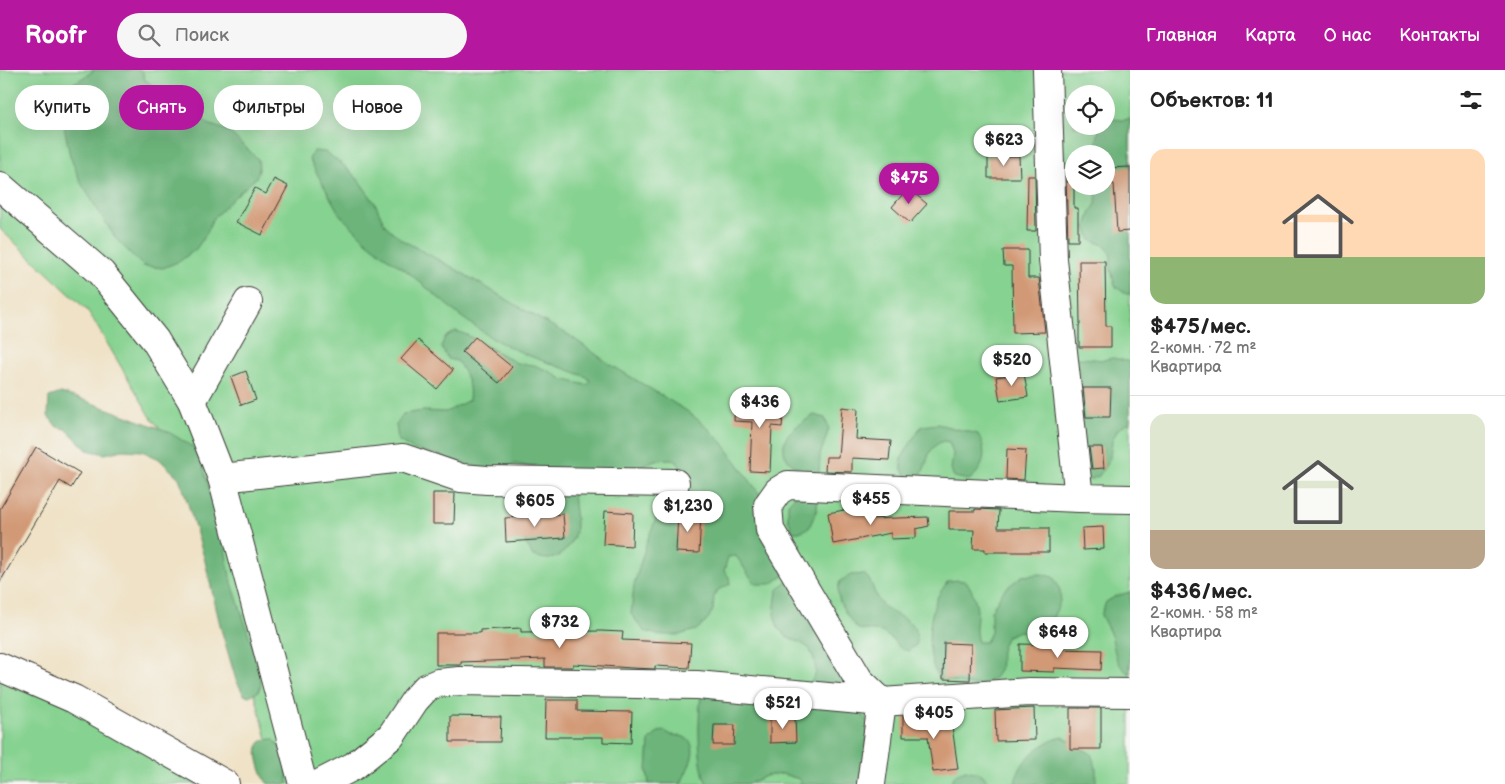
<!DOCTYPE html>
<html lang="ru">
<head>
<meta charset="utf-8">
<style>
	body { margin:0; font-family:"Balsamiq Sans",sans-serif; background:#f6f6f6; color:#222; height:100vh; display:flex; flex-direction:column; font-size:19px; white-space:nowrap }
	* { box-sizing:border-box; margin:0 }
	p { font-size:16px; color:#767676 }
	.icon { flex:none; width:28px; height:28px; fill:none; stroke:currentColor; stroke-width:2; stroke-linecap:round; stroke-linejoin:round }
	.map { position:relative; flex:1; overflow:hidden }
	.drawer { display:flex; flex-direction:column; background:#fff; width:375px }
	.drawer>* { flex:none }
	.hud { position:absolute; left:15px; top:15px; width:475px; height:45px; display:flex; gap:10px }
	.controls { position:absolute; left:1065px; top:15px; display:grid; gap:10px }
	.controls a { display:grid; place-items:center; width:50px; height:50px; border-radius:50%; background:#fff; box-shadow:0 5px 20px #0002; font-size:25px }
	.price { position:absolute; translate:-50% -42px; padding:0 11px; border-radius:18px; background:#fff; color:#222; font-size:16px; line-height:32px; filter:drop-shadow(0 1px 2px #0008) }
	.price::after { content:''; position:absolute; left:50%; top:30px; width:15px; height:11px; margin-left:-8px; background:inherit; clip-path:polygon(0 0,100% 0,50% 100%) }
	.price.on { background:#b5179e; color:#fff }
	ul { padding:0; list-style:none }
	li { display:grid; align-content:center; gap:10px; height:265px; padding:0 20px }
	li+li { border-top:1px solid #e0e0e0 }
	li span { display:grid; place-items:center; height:155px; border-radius:15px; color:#555 }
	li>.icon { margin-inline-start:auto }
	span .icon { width:90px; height:90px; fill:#fffc; stroke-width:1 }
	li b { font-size:21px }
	h2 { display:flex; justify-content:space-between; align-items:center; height:60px; padding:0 20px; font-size:21px }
	.pill { padding:0 18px; border-radius:22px; background:#fff; box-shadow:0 5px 20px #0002; font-size:18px; line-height:45px }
	.pill.on { background:#b5179e; color:#fff }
	header { display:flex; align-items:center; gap:30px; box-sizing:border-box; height:70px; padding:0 25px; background:#b5179e; color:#fff }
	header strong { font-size:24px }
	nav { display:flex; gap:28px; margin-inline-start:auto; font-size:18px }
	.search { width:350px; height:45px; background:#f6f6f6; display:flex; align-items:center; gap:12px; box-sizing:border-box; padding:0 18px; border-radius:28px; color:#767676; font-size:19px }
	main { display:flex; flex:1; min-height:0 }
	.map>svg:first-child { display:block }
	.green { fill:#86d290; stroke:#517756; fill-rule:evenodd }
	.forest { fill:#6cb47a; stroke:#44684b }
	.building { fill:#d29976 }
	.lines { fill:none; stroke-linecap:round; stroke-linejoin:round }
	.minor-casing { stroke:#3c3a36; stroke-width:30 }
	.major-casing { stroke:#3c3a36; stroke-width:30 }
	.minor { stroke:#fff; stroke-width:28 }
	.major { stroke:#fff; stroke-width:28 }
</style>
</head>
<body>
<header>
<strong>Roofr</strong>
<div class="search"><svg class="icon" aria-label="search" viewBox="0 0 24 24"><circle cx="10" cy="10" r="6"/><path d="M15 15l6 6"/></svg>Поиск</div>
<nav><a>Главная</a><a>Карта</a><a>О нас</a><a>Контакты</a></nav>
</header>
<main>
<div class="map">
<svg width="1130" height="714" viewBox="0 0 1130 714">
	<rect width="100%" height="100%" fill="#f6f6f2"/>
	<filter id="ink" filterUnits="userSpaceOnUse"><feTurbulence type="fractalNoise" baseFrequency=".02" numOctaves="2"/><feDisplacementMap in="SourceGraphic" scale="10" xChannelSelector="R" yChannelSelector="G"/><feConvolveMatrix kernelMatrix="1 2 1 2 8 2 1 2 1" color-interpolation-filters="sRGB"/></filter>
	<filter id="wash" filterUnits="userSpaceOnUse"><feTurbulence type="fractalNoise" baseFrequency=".0096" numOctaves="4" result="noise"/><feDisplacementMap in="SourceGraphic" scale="20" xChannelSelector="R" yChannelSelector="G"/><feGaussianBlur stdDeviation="1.12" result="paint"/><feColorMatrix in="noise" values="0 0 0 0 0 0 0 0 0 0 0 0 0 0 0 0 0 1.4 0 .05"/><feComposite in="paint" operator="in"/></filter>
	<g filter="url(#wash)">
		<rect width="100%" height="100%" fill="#efe2c6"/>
		<path class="green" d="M0,0H1130V714H279L195,400L152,349L88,241L0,159ZM1074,24H1106V56H1074ZM1074,84H1106V116H1074Z
			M0,600L219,714H0Z"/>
		<path class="forest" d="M95,0H142L145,10L155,17L172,23L185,29L208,54L228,61L258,89L259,99L256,108L231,130L212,150L207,163L196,179L180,191L163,198L143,196L116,169L81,113L70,86L61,40L65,19Z
			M1113,49L1122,50L1130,49V224H1126L1115,216L1111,200V183L1104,175L1091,170L1086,157L1090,143L1096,134L1097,116H1106V84H1097V71L1099,58L1100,56H1106V52Z
			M314,81L325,82L341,93L357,108L375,133L385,155L402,170L452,197L545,252L569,265L608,293L687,341L707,357L722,372L764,430L784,505L771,514H756C748,506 743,495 736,486L728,487L724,501L729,507L730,514L718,520L714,526L713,540L706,552L696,560L679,565H658L644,561L631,544L634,515L647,471L656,449L667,430L680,417L683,403L678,393L671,389L655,390L633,399L573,417C573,429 575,440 576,452C577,468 565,488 548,489C543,489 538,487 533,486L525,472L528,433L531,420V402L526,396L515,394L494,401L449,390L443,386L412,379L398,370L396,355L403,344L423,341L446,342L469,330C471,314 466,304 457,291L448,289L441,277L445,267L456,261L467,265L517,293L534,295L549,301L562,309L586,315L591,312L587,307L527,285L493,269L460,246L408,202L386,187L365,170L340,145L309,89Z
			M1082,288L1103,290L1113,288L1130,292V353H1127L1118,359L1112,371L1110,388L1099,406L1089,410L1065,405L1060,383V353L1070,289Z
			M61,323L84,330L167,361L193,377L200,386L213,432L220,451L230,507L260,599L261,614L259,621L249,626L244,625L236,610L221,559L204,487L185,424L179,408L159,389L142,381L122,380L105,384L87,380L66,359L57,357L48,346L49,327Z
			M814,345L825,348L829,359L820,385L817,439L809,458L799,462H793L788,448V433L794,427L803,408L800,399C783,392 778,375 791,361C797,355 807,350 814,345Z
			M937,354L978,364C988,382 985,398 969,410L954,407L951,399L953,384L949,372L943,371C924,379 931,392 919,407L908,408L902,400L901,389L919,359L923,356Z
			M864,504C874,513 872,520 879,531C891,550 921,544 916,575L908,581L900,578L893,570L882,562L858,559C850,550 839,536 838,523C837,520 839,515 840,511L851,505Z
			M1041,504L1053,507C1064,524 1062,530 1053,547C1043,566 1040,568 1019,561L1007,566C1005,570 1002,576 1001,581C1000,587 1002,595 999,600C988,625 957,613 938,607C925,584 928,551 937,528C940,522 944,517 948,511L959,510L967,512C973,522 977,532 977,543C977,556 974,558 978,572H986L991,562V541L1004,520L1022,506Z
			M786,511L810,519L851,629L868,652L865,714H802L799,709L782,704L766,706L747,714H707C697,694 698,648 701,625L808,617L816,603L814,589L809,578L801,573L787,567L778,558L774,544L777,521Z
			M1130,522V604C1113,594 1116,579 1110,563C1107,557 1104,551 1101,545L1106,532L1116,526Z
			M665,661C667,662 669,664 672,665C676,666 680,665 684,667C703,677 686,700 681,714H649L647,701L649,671L658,662Z
			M1063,667L1091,684L1096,697V714H1015C1018,691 1041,672 1063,667Z
			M273,669C284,678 288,701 288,714H268C262,708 255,686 258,677C259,675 261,672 263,670Z
			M966,700L982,704L990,714H949L957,703Z"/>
		<g id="blocks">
			<path class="building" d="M988,86H1019L1020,108H988Z
				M1130,97V161L1117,162L1114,114H1106V98Z
				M1028,106H1035L1036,161H1027Z
				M1066,106H1074V138H1078V171H1068Z
				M274,109L288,116L262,165L236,152L255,118L266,124Z
				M908,118L927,134L910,153L892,137Z
				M1003,180H1028V208H1039L1045,262L1013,263L1012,196H1004Z
				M1079,191H1105L1106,256H1111V277H1079V255H1080Z
				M475,267L512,297L499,313L462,282Z
				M418,270L453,300L437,319L401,289Z
				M246,301L256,330L241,335L231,307Z
				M1024,303L1028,327L1000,331L996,307Z
				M1083,318H1111L1110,347H1086Z
				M735,330L784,332L782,357L772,356L770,402L750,401L752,352L734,351Z
				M842,337L858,339L856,369L891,371L889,390L852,388V402L825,401L826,387H838Z
				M36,377L80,403L71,418L60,411L0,512V439Z
				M1089,377H1102L1104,398L1092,399Z
				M1007,379L1026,380L1024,410L1006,409Z
				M433,423H455L454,454H433Z
				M866,436L868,449L928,447L929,456L916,459V468L891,469V463L833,474L828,443Z
				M975,439L999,440L998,458H1049V482H985V479H973L974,460H949V441H975Z
				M605,441L633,443L632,476L603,474Z
				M678,443L701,444L699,483L676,482Z
				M563,444L565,468L506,472L505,448Z
				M1103,457L1104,479L1083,480L1082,458Z
				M521,558V562L601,561L623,562L622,570L691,573L689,598L655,596V599L632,598L573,594V597H545V589L461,592V595H436V563H480V560Z
				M944,573L971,574L970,610L943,609Z
				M1020,574L1055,575L1054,579L1102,580L1101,600L1054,598V602L1020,601Z
				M546,630H577V641L632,642L631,673L603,672V667H545Z
				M1034,638L1035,670L996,671L995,640Z
				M1070,638H1101V679H1070Z
				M934,644V655L952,656L958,699L933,702L928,667H903V646Z
				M450,646L501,647L500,672H450Z
				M795,647L796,672L770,673V648Z
				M714,655H735L734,675H713Z"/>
		</g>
	</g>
	<g filter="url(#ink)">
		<use href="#blocks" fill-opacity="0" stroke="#3c3a36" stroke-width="1"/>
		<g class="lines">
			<g class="minor-casing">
				<path id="minor" d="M1047,0L1053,190L1079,428
					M192,331L248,232
					M222,408L403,388L461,408L487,410L675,413
					M0,597L74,629L225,714
					M882,632L859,610L770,460L768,435L778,421L788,415L1079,428L1130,429
					M319,714L354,696L391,666L415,630L426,618L438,613L460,611L697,615L882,632L1029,622L1130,623
					M871,714L882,632"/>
			</g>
			<g class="major-casing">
				<path id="major" d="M0,116L101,203L155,270L192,331L222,408L303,714"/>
			</g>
			<use href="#minor" class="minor"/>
			<use href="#major" class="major"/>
		</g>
	</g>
</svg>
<div class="controls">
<a><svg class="icon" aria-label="locate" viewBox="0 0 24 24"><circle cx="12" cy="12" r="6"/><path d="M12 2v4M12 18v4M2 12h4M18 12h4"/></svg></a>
<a><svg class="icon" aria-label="layers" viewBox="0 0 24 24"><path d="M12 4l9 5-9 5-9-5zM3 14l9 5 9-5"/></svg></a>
</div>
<b class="price" style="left:1004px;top:97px">$623</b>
<b class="price on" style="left:909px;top:135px">$475</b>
<b class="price" style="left:1012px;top:317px">$520</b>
<b class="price" style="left:760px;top:359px">$436</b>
<b class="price" style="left:871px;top:456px">$455</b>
<b class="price" style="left:535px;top:458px">$605</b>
<b class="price" style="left:688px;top:463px">$1,230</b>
<b class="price" style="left:560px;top:579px">$732</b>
<b class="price" style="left:1058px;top:589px">$648</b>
<b class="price" style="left:783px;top:660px">$521</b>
<b class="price" style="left:934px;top:670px">$405</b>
<div class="hud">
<a class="pill">Купить</a>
<a class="pill on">Снять</a>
<a class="pill">Фильтры</a>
<a class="pill">Новое</a>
</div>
</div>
<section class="drawer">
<h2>Объектов: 11<svg class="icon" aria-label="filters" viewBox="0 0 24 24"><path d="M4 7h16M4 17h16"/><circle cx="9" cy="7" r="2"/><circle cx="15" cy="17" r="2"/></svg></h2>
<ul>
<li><span style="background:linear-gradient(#ffd9b3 70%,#8fb573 0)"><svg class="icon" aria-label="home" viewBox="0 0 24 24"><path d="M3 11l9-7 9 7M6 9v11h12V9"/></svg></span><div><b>$475/мес.</b><p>2-комн. · 72 m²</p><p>Квартира</p></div></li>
<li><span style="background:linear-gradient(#dfe7d0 75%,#b9a48a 0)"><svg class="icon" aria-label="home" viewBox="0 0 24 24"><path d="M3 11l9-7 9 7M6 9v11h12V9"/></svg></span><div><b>$436/мес.</b><p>2-комн. · 58 m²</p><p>Квартира</p></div></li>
</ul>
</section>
</main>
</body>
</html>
